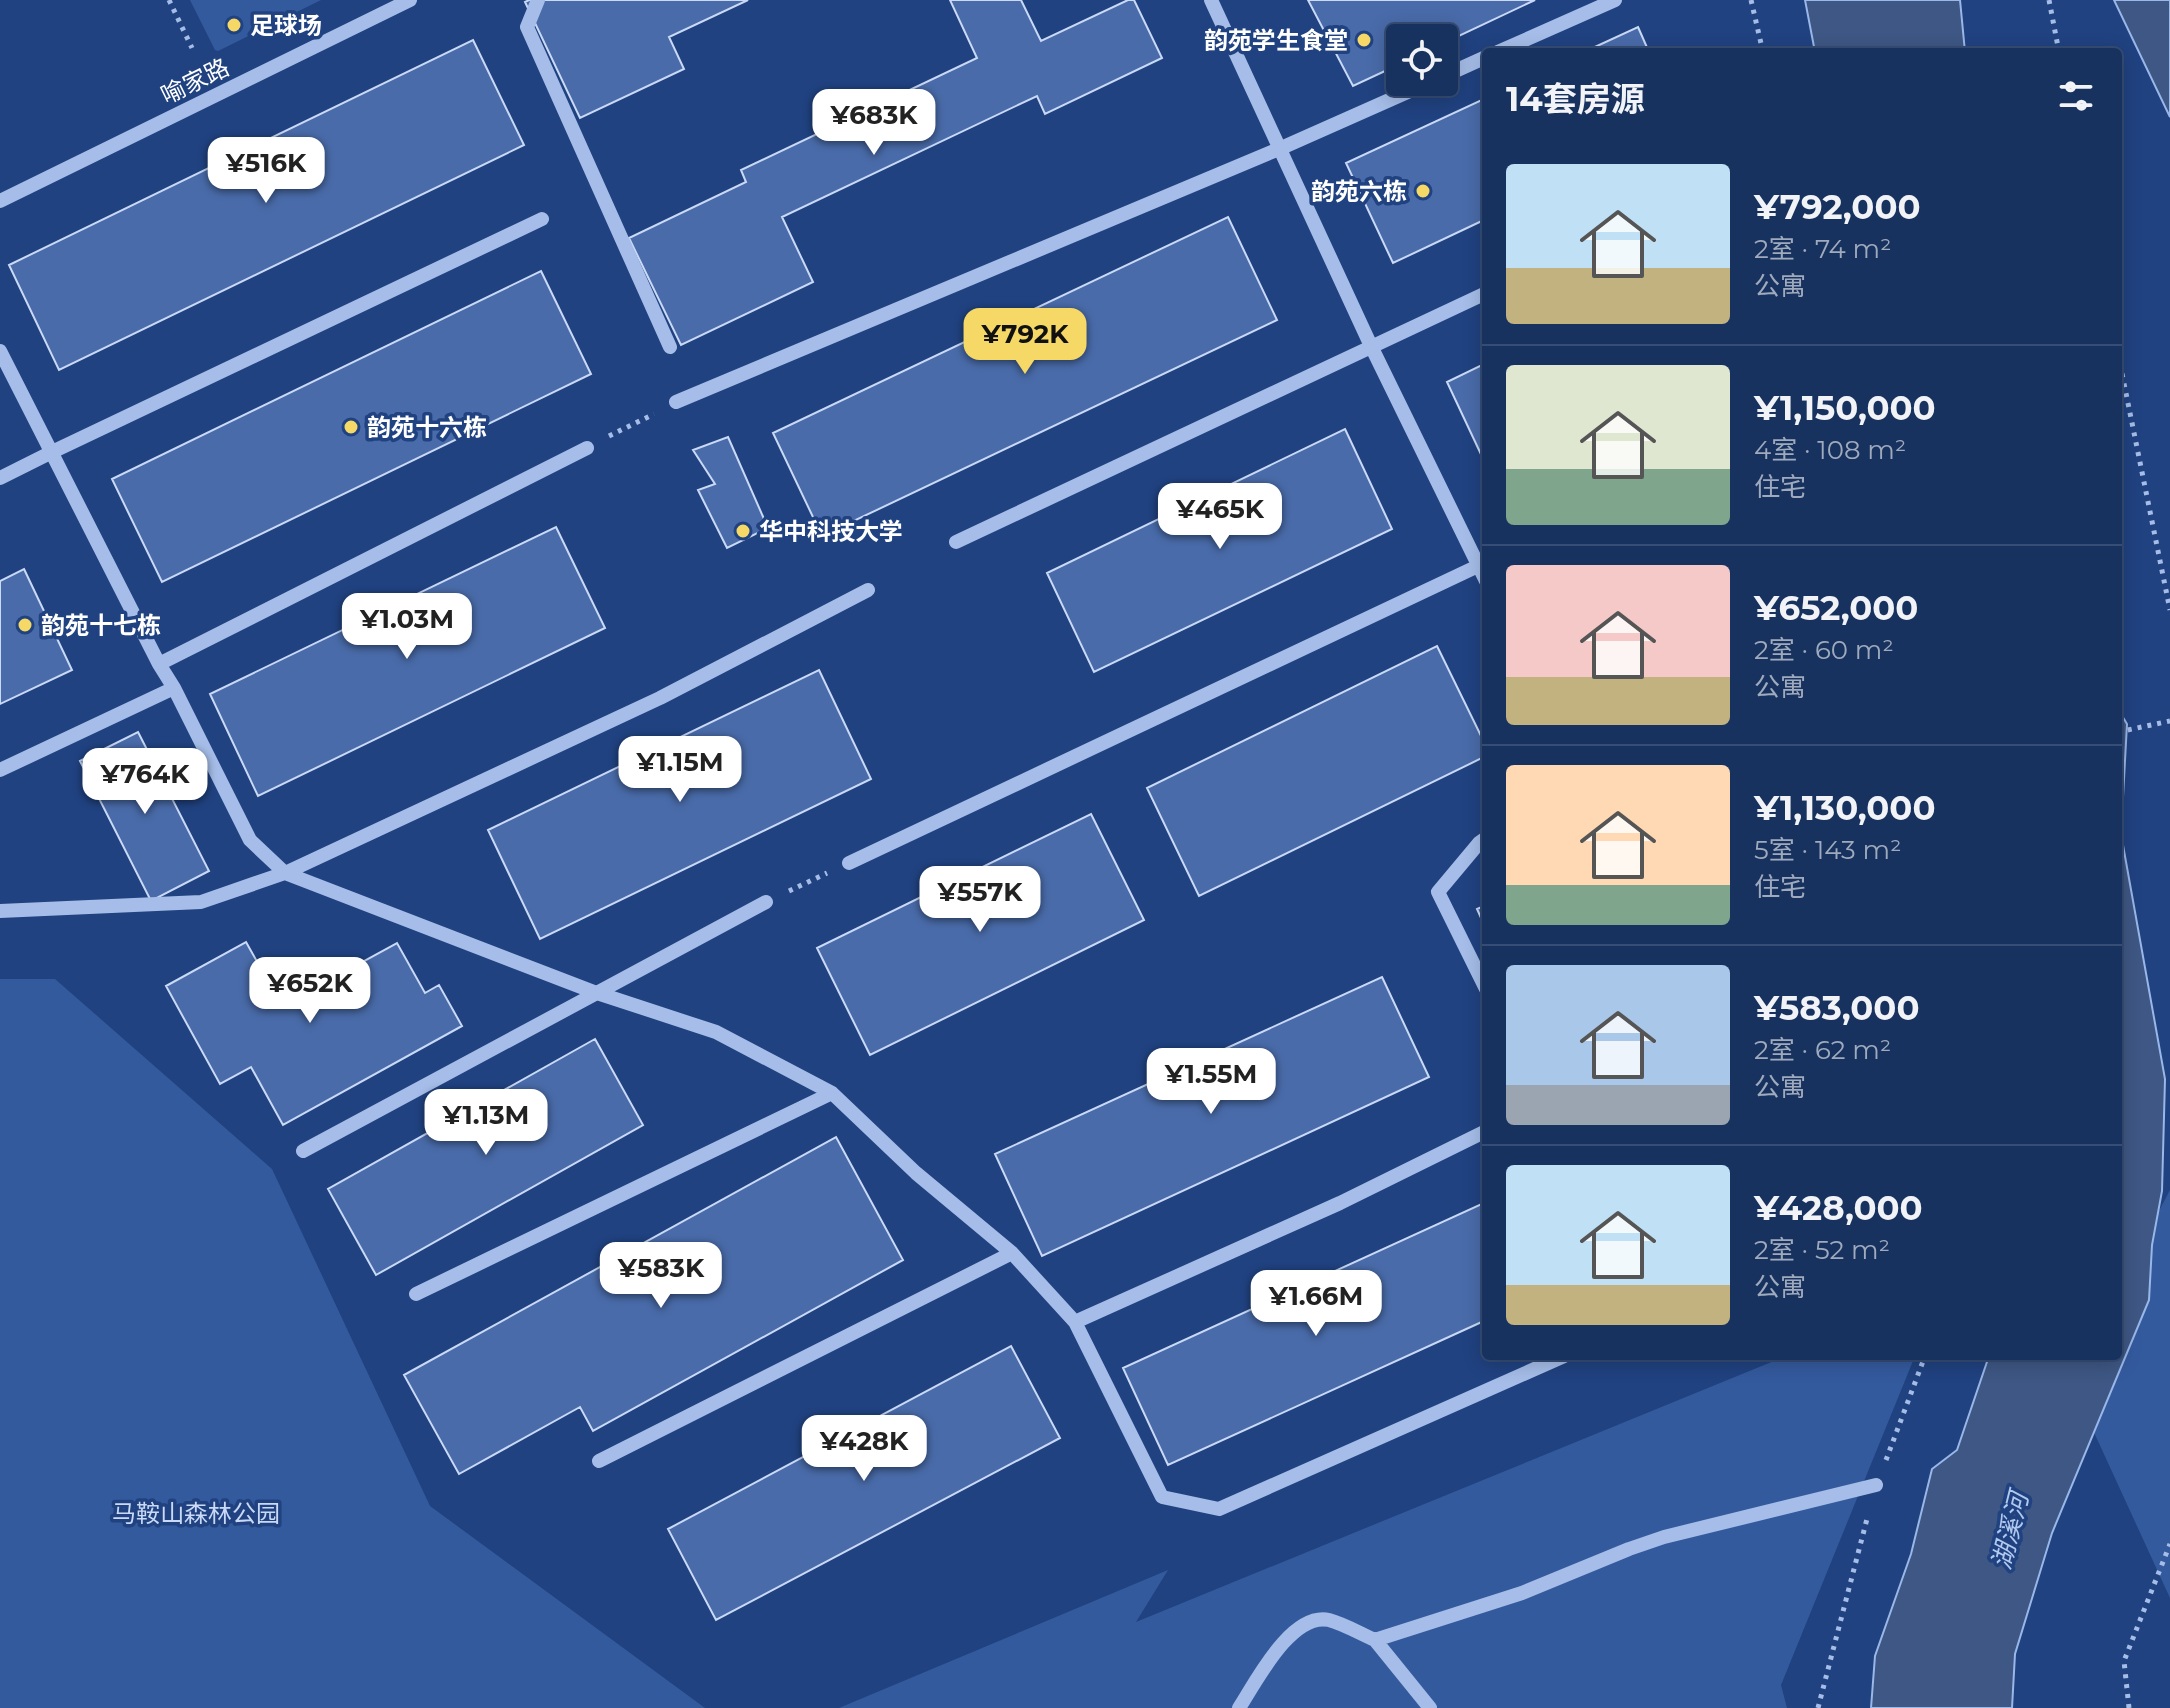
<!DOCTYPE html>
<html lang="zh">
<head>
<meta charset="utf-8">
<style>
	body { margin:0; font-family:Montserrat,"Noto Sans SC",sans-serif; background:#253e69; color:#f1f3f6; height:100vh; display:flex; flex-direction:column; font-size:30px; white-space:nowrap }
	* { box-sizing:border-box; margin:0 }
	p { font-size:26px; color:#9faabd }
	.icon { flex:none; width:44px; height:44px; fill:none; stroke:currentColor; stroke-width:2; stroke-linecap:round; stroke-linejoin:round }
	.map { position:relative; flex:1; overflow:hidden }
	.panel { position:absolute; left:1482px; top:48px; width:640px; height:1312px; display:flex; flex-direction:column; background:#183260; border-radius:8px; box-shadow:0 4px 20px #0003,0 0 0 2px #364d75 }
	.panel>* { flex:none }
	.controls { position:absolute; left:1386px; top:24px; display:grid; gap:16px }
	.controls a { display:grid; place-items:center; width:72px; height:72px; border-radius:8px; background:#183260; box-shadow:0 4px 20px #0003,0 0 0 2px #364d75; font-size:40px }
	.price { position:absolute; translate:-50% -68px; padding:0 18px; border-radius:16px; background:#fff; color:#222; font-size:26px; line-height:52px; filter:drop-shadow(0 2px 4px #0008) }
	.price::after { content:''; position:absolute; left:50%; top:48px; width:24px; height:18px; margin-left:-12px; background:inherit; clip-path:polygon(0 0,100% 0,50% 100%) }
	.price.current { background:#f5d866; color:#111 }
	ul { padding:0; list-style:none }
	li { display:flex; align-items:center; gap:24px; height:200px; padding:0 24px }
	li+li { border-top:2px solid #364d75 }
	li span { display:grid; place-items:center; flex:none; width:224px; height:160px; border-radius:8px; color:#555 }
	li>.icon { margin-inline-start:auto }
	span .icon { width:96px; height:96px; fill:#fffc; stroke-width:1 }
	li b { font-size:34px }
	h2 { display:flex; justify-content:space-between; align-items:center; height:96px; padding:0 24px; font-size:34px }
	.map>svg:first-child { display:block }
	.green { fill:#345a9e }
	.water { fill:#3e5784; stroke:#99b7e9; stroke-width:2 }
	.building { fill:#496ba9; stroke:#c9d9f6; stroke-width:2 }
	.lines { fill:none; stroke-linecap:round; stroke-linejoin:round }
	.path { stroke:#a5bde8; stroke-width:5; stroke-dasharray:4 6; stroke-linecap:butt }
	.minor { stroke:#a5bde8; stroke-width:14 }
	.poi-dot { fill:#f5d866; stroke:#204280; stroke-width:3 }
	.labels { text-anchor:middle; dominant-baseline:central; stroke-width:7; stroke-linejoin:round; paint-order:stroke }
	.poi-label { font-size:24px; font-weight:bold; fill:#fff; stroke:#204280; text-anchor:start }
	.street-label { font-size:24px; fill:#fff; stroke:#204280 }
	.park-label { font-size:24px; fill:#c9d9f6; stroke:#204280 }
	.water-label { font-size:26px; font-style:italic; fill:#b1c8ef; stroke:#204280 }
</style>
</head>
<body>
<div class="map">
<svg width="2170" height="1708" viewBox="0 0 2170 1708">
	<rect width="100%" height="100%" fill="#204280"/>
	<path class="green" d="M190,0H321L218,51L215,50Z
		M0,979H55L272,1169L430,1506L705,1708H0Z
		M2170,1190V1598L2070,1380L2118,1356V1289Z
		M1786,1356H1915L1781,1685L1787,1708H839L1168,1570L1136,1622Z"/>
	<path class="water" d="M1805,0H1960L1965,52H1815Z
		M2114,0H2170V117Z
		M2118,709L2127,724L2121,834L2165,1079L2162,1191L2152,1245L2149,1300L2052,1533L2015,1654L2012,1708H1871L1875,1656L1911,1554L1932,1469L1957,1450L1989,1356H2118Z"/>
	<path class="building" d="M529,0H748L669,37L684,69L580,118L525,2Z
		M950,0H1021L1041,41L1128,0H1134L1162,58L1045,114L1037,96L782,217L813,282L681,345L629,238L746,182L741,170L977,58Z
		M1308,0H1535L1444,43V38H1400V64L1353,86Z
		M1638,27L1649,52H1584Z
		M473,40L524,145L59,370L9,265Z
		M1486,98V219L1393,263L1346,163Z
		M1228,217L1277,320L822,536L773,433Z
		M541,271L591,374L162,582L112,479Z
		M1486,363V465L1447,382Z
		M1345,429L1392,529L1094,672L1047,573Z
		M728,437L768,528L727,548L698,490L715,484L693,450Z
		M556,527L605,628L258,796L210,694Z
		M24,569L72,670L0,704V581Z
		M1437,646L1486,746V756L1199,896L1147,788Z
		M819,670L871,779L540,939L488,830Z
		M138,732L209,871L151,901L80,761Z
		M1091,814L1144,920L870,1055L817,948Z
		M1486,905V929L1477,909Z
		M246,942L282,1006L397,943L425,993L439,985L462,1026L283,1125L251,1067L220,1084L166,986Z
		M1382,977L1429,1077L1042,1256L995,1154Z
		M595,1039L643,1125L376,1275L328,1189Z
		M836,1137L903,1260L593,1431L580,1407L459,1474L404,1375Z
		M1486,1202V1320L1168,1465L1123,1368Z
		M1011,1346L1060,1438L716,1620L668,1529Z"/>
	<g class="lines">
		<path class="path" d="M169,0L192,48
			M1751,0L1763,52
			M2049,0L2059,52
			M2118,354L2170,610
			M609,436L654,414
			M2118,732L2170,721
			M789,891L827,873
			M1886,1460L1925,1356
			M1818,1708L1868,1515
			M2129,1708L2124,1661L2170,1544"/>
		<path class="minor" d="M538,0L527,27L670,347
			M1211,0L1371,346L1486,581
			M1498,52L1615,0
			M1444,76L1486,57
			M0,201L410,0
			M0,351L159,664L174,688L250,840L285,873L594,992L716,1032L832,1093L916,1173L1012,1253L1075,1322L1162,1497L1219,1509L1564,1356
			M676,402L1279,149L1430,82
			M0,478L52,452L542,219
			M956,542L1486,293
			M159,664L587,448
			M0,770L174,688
			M1486,838L1479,843L1438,892L1486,989
			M849,863L1478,566
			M0,911L201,902L285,873L660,698L868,590
			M303,1151L766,902
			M416,1294L832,1093
			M1075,1322L1340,1203L1486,1131
			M599,1461L1012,1253
			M1375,1640L1430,1708
			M1239,1708C1256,1682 1291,1612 1329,1620C1344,1624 1361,1634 1375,1640L1522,1593L1629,1549L1664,1537L1876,1485"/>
	</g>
	<g class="poi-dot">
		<circle cx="234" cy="25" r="8"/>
		<circle cx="1364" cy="40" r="8"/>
		<circle cx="1423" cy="191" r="8"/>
		<circle cx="351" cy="427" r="8"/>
		<circle cx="743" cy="531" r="8"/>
		<circle cx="25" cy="625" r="8"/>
	</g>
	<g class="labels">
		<g class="poi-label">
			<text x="250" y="25">足球场</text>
			<text x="1348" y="40" text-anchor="end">韵苑学生食堂</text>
			<text x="1407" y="191" text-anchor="end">韵苑六栋</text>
			<text x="367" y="427">韵苑十六栋</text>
			<text x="759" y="531">华中科技大学</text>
			<text x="41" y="625">韵苑十七栋</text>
		</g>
		<g class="street-label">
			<text transform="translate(195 81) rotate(-26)">喻家路</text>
		</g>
		<g class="park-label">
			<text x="196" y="1513">马鞍山森林公园</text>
		</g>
		<g class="water-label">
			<text transform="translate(2010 1531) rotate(-76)">湖溪河</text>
		</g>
	</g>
</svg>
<div class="controls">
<a><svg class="icon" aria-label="locate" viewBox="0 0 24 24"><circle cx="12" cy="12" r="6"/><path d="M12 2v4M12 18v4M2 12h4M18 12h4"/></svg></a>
</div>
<b class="price" style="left:874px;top:157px">¥683K</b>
<b class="price" style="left:266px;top:205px">¥516K</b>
<b class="price current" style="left:1025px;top:376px">¥792K</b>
<b class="price" style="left:1220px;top:551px">¥465K</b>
<b class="price" style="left:407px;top:661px">¥1.03M</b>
<b class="price" style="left:680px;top:804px">¥1.15M</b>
<b class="price" style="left:145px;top:816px">¥764K</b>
<b class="price" style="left:980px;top:934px">¥557K</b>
<b class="price" style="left:310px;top:1025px">¥652K</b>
<b class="price" style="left:1211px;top:1116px">¥1.55M</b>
<b class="price" style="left:486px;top:1157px">¥1.13M</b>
<b class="price" style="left:661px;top:1310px">¥583K</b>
<b class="price" style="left:1316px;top:1338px">¥1.66M</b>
<b class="price" style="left:864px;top:1483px">¥428K</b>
<section class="panel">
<h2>14套房源<svg class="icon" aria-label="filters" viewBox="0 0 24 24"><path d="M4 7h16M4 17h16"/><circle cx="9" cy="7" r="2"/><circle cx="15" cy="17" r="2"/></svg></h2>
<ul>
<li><span style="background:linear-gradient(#bfe0f5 65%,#c2b280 0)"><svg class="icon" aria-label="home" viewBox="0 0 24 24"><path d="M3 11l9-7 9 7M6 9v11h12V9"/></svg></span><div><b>¥792,000</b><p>2室 · 74 m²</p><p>公寓</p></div></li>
<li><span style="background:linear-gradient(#dfe7d0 65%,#7fa58c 0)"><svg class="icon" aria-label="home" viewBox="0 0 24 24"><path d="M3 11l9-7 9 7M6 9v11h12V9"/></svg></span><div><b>¥1,150,000</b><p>4室 · 108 m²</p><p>住宅</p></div></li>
<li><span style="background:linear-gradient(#f6c9c9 70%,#c2b280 0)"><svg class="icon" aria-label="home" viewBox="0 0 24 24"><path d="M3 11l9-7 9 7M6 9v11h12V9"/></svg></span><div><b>¥652,000</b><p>2室 · 60 m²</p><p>公寓</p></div></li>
<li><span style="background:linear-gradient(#ffd9b3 75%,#7fa58c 0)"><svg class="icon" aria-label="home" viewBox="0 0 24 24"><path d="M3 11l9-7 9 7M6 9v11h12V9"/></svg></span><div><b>¥1,130,000</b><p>5室 · 143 m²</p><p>住宅</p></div></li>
<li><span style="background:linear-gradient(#a9c7e8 75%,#9aa5b1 0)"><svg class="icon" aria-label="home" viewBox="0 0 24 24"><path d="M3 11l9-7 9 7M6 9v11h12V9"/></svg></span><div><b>¥583,000</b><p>2室 · 62 m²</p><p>公寓</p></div></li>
<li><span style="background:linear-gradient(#bfe0f5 75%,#c2b280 0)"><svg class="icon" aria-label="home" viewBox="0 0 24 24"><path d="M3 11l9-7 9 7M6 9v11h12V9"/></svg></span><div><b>¥428,000</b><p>2室 · 52 m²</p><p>公寓</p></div></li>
</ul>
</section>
</div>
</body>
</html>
